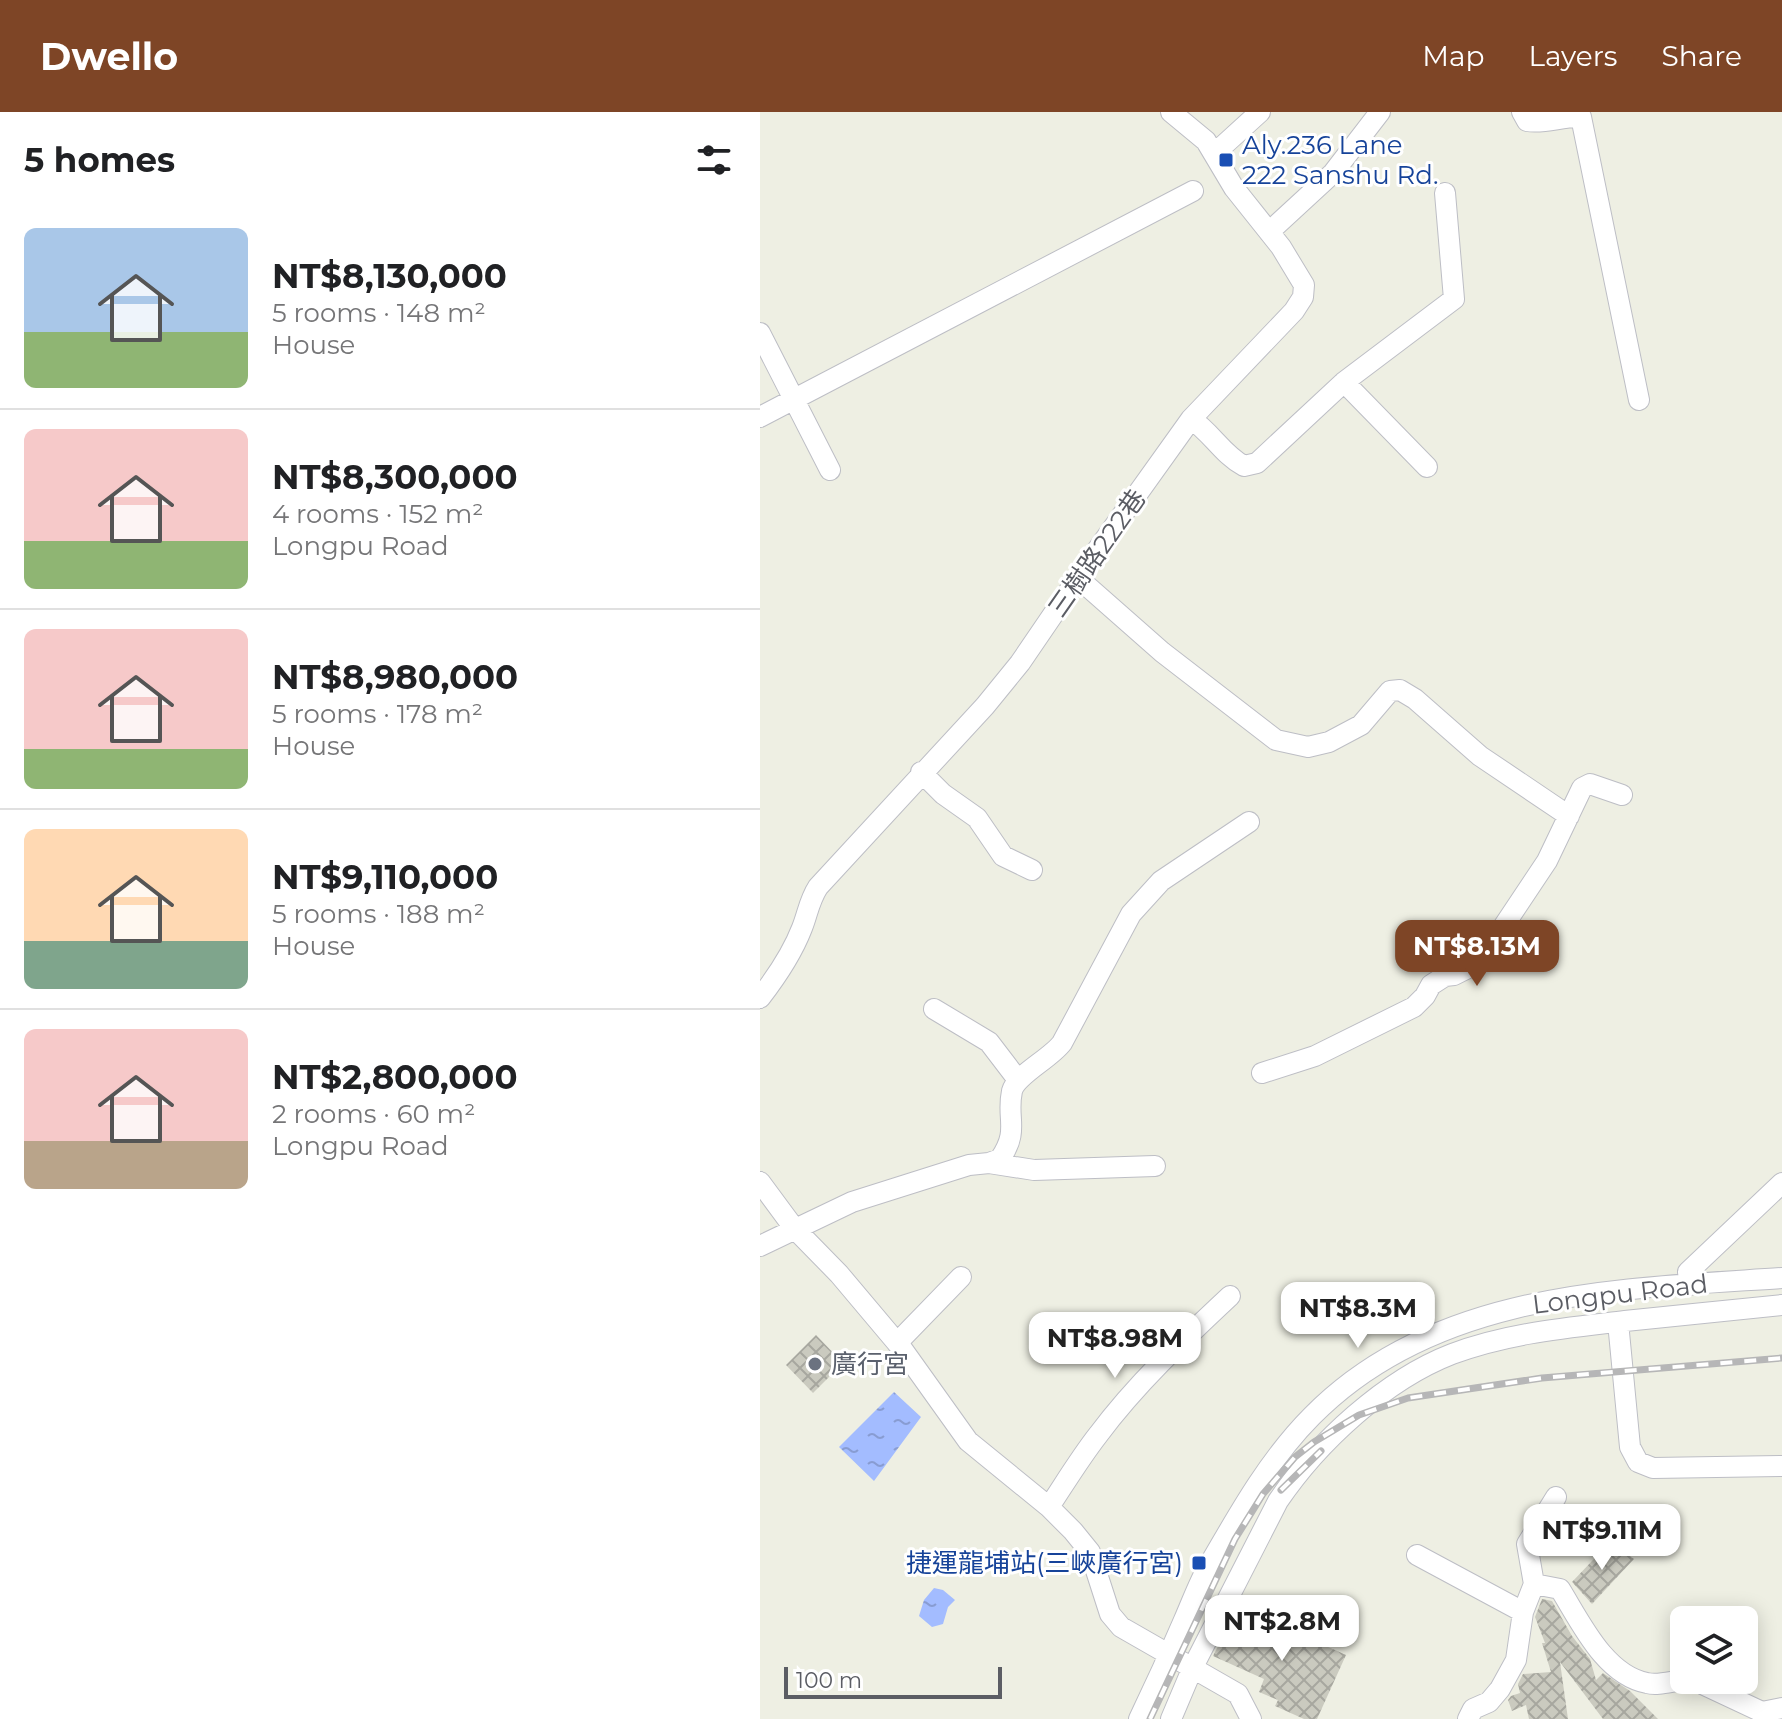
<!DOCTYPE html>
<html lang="en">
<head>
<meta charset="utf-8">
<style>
	body { margin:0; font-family:Montserrat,"Noto Sans TC",sans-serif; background:#f2f2f2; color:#202124; height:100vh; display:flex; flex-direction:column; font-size:30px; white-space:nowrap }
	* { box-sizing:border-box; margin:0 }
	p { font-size:26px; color:#757577 }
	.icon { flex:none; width:44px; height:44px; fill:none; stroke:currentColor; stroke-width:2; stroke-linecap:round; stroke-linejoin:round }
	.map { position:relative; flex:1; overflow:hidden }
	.drawer { display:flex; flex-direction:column; background:#fff; width:760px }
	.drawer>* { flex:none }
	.tools { position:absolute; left:910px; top:1494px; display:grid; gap:16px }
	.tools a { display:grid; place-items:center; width:88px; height:88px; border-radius:12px; background:#fff; box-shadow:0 4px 20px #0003; font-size:40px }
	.scale { position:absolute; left:24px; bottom:20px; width:218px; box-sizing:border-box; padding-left:8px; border:4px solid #5b5d64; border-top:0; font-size:22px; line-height:28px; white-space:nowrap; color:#5b5d64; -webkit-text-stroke:6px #fff; paint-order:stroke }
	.price { position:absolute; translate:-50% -68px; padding:0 18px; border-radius:16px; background:#fff; color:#222; font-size:26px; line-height:52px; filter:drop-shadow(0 2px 4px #0008) }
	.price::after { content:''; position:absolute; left:50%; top:48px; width:24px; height:18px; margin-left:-12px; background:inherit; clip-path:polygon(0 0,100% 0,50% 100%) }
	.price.on { background:#7e4526; color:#fff }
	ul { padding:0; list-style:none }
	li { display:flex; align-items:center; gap:24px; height:200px; padding:0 24px }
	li+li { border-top:2px solid #e0e0e0 }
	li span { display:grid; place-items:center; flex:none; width:224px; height:160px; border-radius:12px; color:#555 }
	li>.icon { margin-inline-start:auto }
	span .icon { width:96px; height:96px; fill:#fffc; stroke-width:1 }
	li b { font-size:34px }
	h2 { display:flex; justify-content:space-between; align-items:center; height:96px; padding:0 24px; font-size:34px }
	header { display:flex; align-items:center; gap:48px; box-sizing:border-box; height:112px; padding:0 40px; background:#7e4526; color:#fff }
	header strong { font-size:38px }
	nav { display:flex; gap:44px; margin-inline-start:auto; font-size:28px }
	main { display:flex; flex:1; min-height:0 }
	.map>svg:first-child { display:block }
	.water { fill:url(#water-ripples) }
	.building { fill:url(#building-cross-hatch) }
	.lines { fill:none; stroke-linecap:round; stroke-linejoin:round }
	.minor-casing { stroke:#bdbec5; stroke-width:22 }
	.minor { stroke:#fff; stroke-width:20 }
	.rail-casing { stroke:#b6b6b7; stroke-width:7 }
	.rail { stroke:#fff; stroke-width:4; stroke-dasharray:12; stroke-linecap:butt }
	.transit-dot { fill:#1a4fb4; stroke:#fff; stroke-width:3 }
	.worship-dot { fill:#6b7280; stroke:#fff; stroke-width:3 }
	.labels { text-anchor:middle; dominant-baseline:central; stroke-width:6; stroke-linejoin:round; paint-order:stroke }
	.transit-label { font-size:26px; fill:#164399; stroke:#fff; text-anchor:start }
	.street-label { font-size:26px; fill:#5b5d64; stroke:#fff }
	.worship-label { font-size:26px; fill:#5b616d; stroke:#fff; text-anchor:start }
</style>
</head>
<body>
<header>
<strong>Dwello</strong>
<nav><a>Map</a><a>Layers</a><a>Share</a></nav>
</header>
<main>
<section class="drawer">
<h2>5 homes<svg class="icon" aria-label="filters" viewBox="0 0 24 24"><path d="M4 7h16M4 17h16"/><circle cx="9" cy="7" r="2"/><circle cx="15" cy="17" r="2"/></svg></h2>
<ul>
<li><span style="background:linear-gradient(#a9c7e8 65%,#8fb573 0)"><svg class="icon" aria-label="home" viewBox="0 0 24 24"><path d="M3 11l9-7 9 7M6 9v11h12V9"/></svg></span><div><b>NT$8,130,000</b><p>5 rooms · 148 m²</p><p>House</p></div></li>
<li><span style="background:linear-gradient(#f6c9c9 70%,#8fb573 0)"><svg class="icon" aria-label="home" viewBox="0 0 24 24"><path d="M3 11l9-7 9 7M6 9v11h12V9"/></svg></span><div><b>NT$8,300,000</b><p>4 rooms · 152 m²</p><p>Longpu Road</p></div></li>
<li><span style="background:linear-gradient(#f6c9c9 75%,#8fb573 0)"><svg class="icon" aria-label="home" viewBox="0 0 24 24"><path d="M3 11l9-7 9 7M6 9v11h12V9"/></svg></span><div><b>NT$8,980,000</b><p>5 rooms · 178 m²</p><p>House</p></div></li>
<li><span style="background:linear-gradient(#ffd9b3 70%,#7fa58c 0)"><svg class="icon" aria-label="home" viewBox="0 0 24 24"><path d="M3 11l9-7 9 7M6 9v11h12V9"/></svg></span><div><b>NT$9,110,000</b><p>5 rooms · 188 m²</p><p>House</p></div></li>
<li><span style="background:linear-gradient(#f6c9c9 70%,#b9a48a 0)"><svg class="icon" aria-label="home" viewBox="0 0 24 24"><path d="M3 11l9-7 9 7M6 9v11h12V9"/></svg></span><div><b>NT$2,800,000</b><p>2 rooms · 60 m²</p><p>Longpu Road</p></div></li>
</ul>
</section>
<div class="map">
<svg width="1022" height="1607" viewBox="0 0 1022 1607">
	<defs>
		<pattern id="water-ripples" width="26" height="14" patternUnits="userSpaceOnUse" patternTransform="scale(2)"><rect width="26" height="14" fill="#a3bcff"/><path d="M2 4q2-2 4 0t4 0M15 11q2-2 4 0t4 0" fill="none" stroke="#889cd2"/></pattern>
		<pattern id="building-cross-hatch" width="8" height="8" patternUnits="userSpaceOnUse" patternTransform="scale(2)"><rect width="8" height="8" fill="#cacabf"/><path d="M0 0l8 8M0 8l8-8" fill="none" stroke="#a7a79f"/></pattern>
	</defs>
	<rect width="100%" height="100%" fill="#eeefe3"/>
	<path class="water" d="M134,1280L161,1305L114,1369L79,1335Z
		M174,1476L183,1478L195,1488L188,1495L183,1512L172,1515L159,1504L164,1488Z"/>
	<path class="building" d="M56,1223L83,1251L53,1281L26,1253Z
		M851,1429L874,1447L832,1492L812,1470Z
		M782,1487L792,1489L812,1524L830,1547L836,1568L843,1561L870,1579L898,1607H843L800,1550L808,1607H769L766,1593L752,1599L748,1588L751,1584L760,1581L758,1572L763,1562L791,1560L782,1531H785L775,1505Z
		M475,1501L490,1507L493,1501L586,1543L557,1607H544L515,1594L518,1588L499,1580L504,1567L453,1544Z"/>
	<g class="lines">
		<g class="minor-casing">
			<path id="minor" d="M762,0L767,9C786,12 802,4 821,5L879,288
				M454,42L500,0
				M509,120L573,61L620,0
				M0,221L70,358
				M584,270L667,355
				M0,305L433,79
				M431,307C451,320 463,343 484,354L497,351L584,270L694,187L685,81
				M318,466L402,540L516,628L548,635L569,630L601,613L630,579L640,578L655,587L720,644L809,704
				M161,660L183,682L217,706L243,744L272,758
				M0,886C17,864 32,842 42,816C48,801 49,789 58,775L225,594L260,551L333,444L431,307L534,199L543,185L544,173L521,135L474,76L446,29L411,0
				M174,897L229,930L258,968
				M502,961L555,944L654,895L665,884L671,873L685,864L694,863L716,852L727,839L787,749L822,676L830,672L862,683
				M229,1051L274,1058L395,1054
				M0,1070L34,1116L79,1162L143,1238L208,1329L289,1395L313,1419L330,1440L350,1502L361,1515L478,1582L491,1607
				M0,1134L92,1090L209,1053L229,1051L240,1047C260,1018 246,1007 252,979C256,963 290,947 302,931L371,802L401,769L489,710
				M930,1173L928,1160L1022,1071
				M858,1210L870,1335L878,1350L893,1356L1022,1354
				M137,1231L201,1165
				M289,1395C305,1371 320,1346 338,1323C376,1272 423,1228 470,1184
				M657,1443L763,1500
				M774,1472L800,1477C821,1511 845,1563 887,1571C898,1574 912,1569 924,1568
				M924,1568L938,1570L1002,1600L1022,1596
				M379,1607C395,1574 410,1541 424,1508C432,1490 439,1470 449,1453C479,1401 510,1346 552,1304C675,1179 859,1177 1022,1166
				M411,1607L433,1555L518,1389C558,1330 625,1268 692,1242C748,1221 806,1216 865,1209C917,1204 970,1198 1022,1193
				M708,1607L713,1597L729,1590L740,1577L756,1548L763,1500L774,1472L767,1432L796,1385"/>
		</g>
		<use href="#minor" class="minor"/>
		<g class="rail-casing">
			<path id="rail" d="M521,1378L561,1339
				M390,1607L475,1427L503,1382L535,1345L554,1330L599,1303L648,1286L782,1266L1022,1246"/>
		</g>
		<use href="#rail" class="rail"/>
	</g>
	<g class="transit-dot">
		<rect x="458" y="40" width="16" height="16" rx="4"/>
		<rect x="431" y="1443" width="16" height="16" rx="4"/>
	</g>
	<circle class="worship-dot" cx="55" cy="1252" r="8"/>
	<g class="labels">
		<g class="transit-label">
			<text x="482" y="33">Aly.236 Lane<tspan x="482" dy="30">222 Sanshu Rd.</tspan></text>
			<text x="423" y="1451" text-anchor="end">捷運龍埔站(三峽廣行宮)</text>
		</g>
		<g class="street-label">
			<text transform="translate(337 441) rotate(-55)">三樹路222巷</text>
			<text transform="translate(860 1182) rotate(-7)">Longpu Road</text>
		</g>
		<g class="worship-label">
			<text x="71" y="1252">廣行宮</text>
		</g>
	</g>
</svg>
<div class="tools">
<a><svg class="icon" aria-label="layers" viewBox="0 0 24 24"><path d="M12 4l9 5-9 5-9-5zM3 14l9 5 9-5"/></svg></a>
</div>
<div class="scale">100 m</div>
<b class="price on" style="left:717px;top:876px">NT$8.13M</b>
<b class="price" style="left:598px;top:1238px">NT$8.3M</b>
<b class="price" style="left:355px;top:1268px">NT$8.98M</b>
<b class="price" style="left:842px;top:1460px">NT$9.11M</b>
<b class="price" style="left:522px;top:1551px">NT$2.8M</b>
</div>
</main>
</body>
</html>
